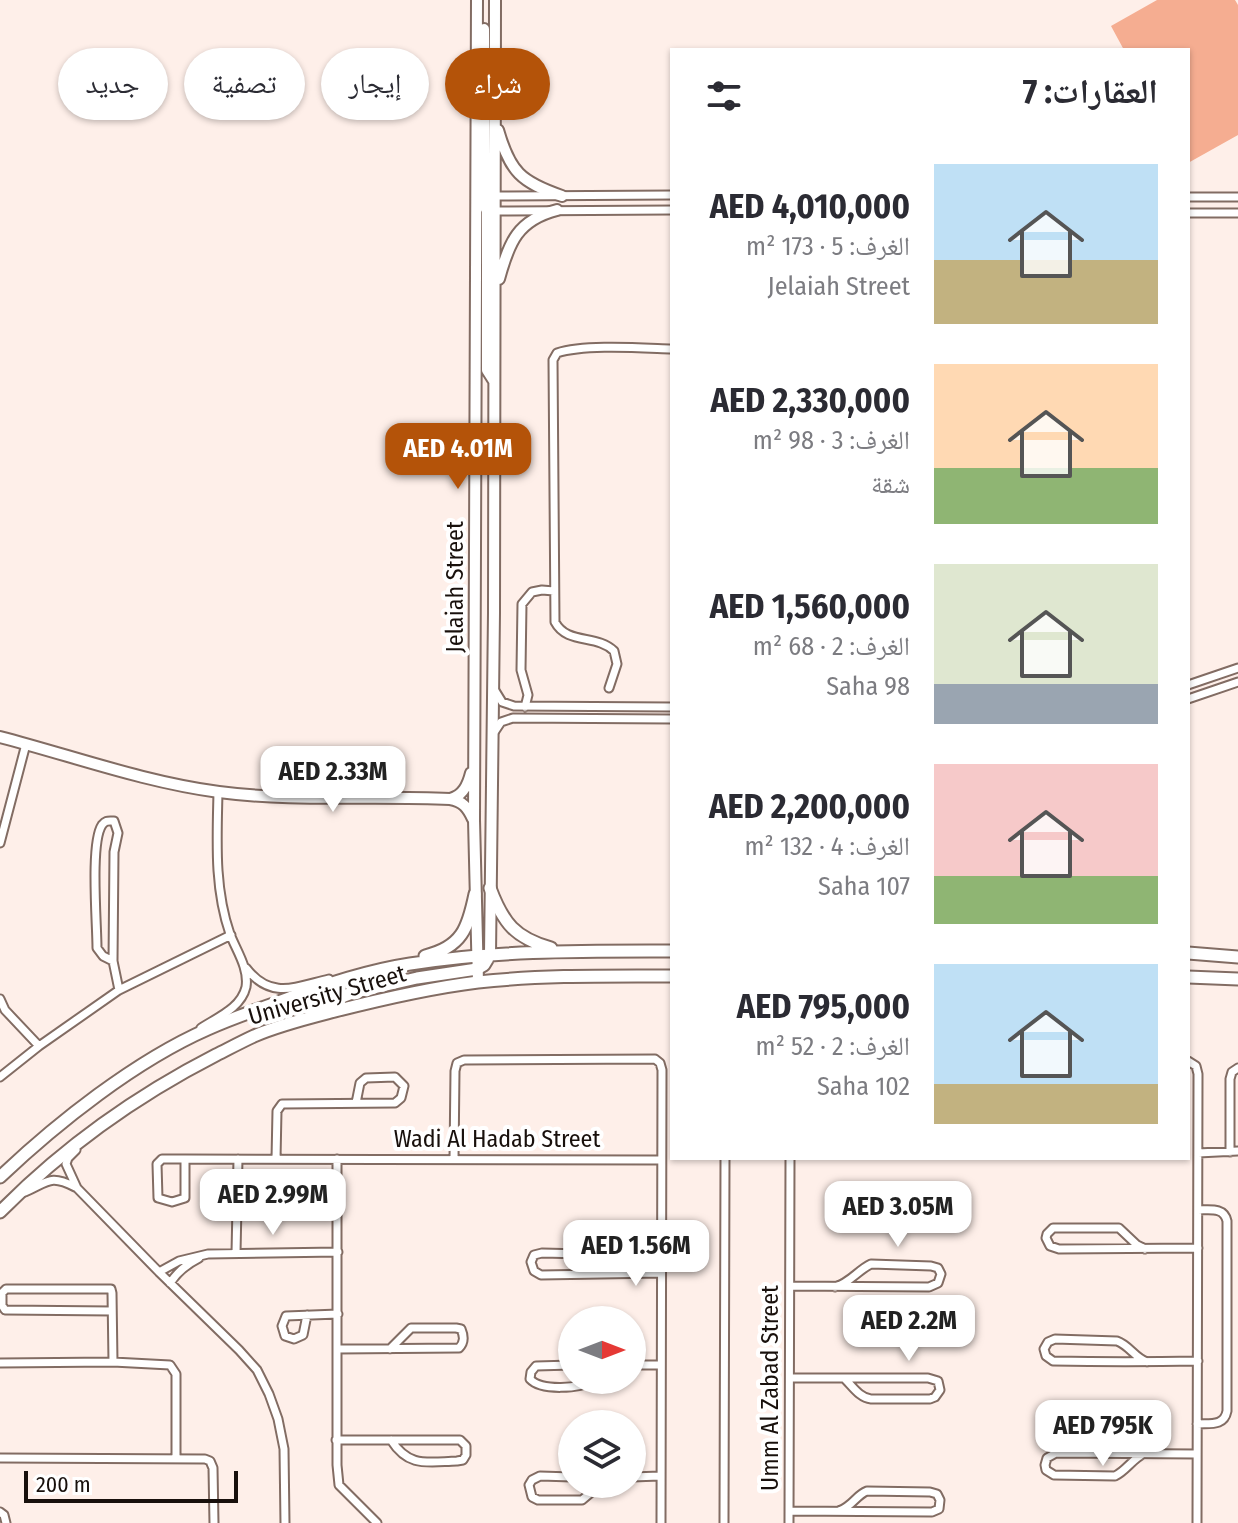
<!DOCTYPE html>
<html lang="ar">
<head>
<meta charset="utf-8">
<style>
	body { margin:0; font-family:"Fira Sans Condensed","Noto Naskh Arabic",sans-serif; background:#f7f7f7; color:#2b2b33; direction:rtl; height:100vh; display:flex; flex-direction:column; font-size:30px; white-space:nowrap }
	* { box-sizing:border-box; margin:0 }
	p { font-size:26px; color:#7c7c81 }
	.icon { flex:none; width:44px; height:44px; fill:none; stroke:currentColor; stroke-width:2; stroke-linecap:round; stroke-linejoin:round }
	.map { position:relative; flex:1; overflow:hidden; direction:ltr }
	.side { position:absolute; left:670px; top:48px; width:520px; height:1112px; display:flex; flex-direction:column; background:#fff; border-radius:0px; box-shadow:0 2px 6px #0004; direction:rtl }
	.side>* { flex:none }
	.hud { position:absolute; left:24px; top:48px; width:526px; height:72px; direction:rtl; display:flex; gap:16px }
	.needle { width:52px; rotate:90deg }
	.fabs { position:absolute; left:558px; top:1306px; display:grid; gap:16px }
	.fabs a { display:grid; place-items:center; width:88px; height:88px; border-radius:50%; background:#fff; box-shadow:0 2px 6px #0004; font-size:40px }
	.scale { position:absolute; left:24px; bottom:20px; width:214px; box-sizing:border-box; padding-left:8px; border:4px solid #18100c; border-top:0; font-size:22px; line-height:28px; white-space:nowrap; color:#18100c; -webkit-text-stroke:6px #fff; paint-order:stroke }
	.price { position:absolute; translate:-50% -68px; padding:0 18px; border-radius:16px; background:#fff; color:#222; font-size:26px; line-height:52px; filter:drop-shadow(0 2px 4px #0008) }
	.price::after { content:''; position:absolute; left:50%; top:48px; width:24px; height:18px; margin-left:-12px; background:inherit; clip-path:polygon(0 0,100% 0,50% 100%) }
	.price.current { background:#b45309; color:#fff }
	ul { padding:0; list-style:none }
	li { display:flex; align-items:center; gap:24px; height:200px; padding:0 32px }
	li span { display:grid; place-items:center; flex:none; width:224px; height:160px; border-radius:0px; color:#555 }
	li>.icon { margin-inline-start:auto }
	span .icon { width:96px; height:96px; fill:#fffc; stroke-width:1 }
	li b { font-size:34px }
	h2 { display:flex; justify-content:space-between; align-items:center; height:96px; padding:0 32px; font-size:34px }
	.tag { padding:0 28px; border-radius:36px; background:#fff; box-shadow:0 2px 6px #0004; font-size:28px; line-height:72px }
	.tag.current { background:#b45309; color:#fff }
	.map>svg:first-child { display:block }
	.green { fill:#f5ad91 }
	.lines { fill:none; stroke-linecap:round; stroke-linejoin:round }
	.street-casing { stroke:#826c63; stroke-width:11 }
	.secondary-casing { stroke:#826c63; stroke-width:14 }
	.primary-casing { stroke:#826c63; stroke-width:15 }
	.street { stroke:#fff; stroke-width:7 }
	.secondary { stroke:#fff; stroke-width:10 }
	.primary { stroke:#fff; stroke-width:11 }
	.labels { text-anchor:middle; dominant-baseline:central; stroke-width:8; stroke-linejoin:round; paint-order:stroke }
	.street-label { font-size:24px; fill:#18100c; stroke:#fff }
</style>
</head>
<body>
<div class="map">
<svg width="1238" height="1523" viewBox="0 0 1238 1523">
	<rect width="100%" height="100%" fill="#feefe9"/>
	<path class="green" d="M1157,0H1235L1238,5V135L1188,163V50H1124L1111,26Z"/>
	<g class="lines">
		<g class="street-casing">
			<path id="street" d="M490,196L672,195
				M1188,197H1238
				M490,211L672,210
				M1188,213H1238
				M1188,685L1238,668
				M609,688L617,664L614,651C597,634 567,645 555,622L553,360L557,353C585,344 641,348 672,349
				M494,689L502,702L514,706L672,707
				M1188,699L1238,682
				M525,707L528,695L521,670L522,604L532,592L542,590L554,591
				M495,731L501,722L513,718L672,719
				M0,843L26,744
				M113,961L103,956L97,948C97,923 90,843 102,825C106,820 108,821 114,821L118,833L114,852L113,961L119,990
				M246,968C271,1000 295,987 329,979
				M0,999L5,1010L39,1046
				M201,1028C218,1017 241,1008 246,987C249,968 236,950 230,934C214,888 217,840 218,792
				M1188,1061L1196,1066L1198,1074L1197,1523
				M0,1077L39,1046L119,990L231,935
				M76,1150L68,1158L66,1164L77,1188L159,1272L239,1350L257,1370L269,1394L278,1419L284,1449L285,1523
				M1230,1152V1079L1232,1072L1238,1068
				M1198,1153L1238,1151
				M185,1159V1198L172,1202L158,1198L157,1164L162,1159H185L661,1160
				M276,1159L277,1111L282,1104L395,1103L401,1098L404,1086L395,1077L366,1078L360,1083L356,1103
				M337,1159V1465L339,1485L377,1523
				M454,1159L455,1071L457,1063L464,1060L655,1059L660,1063L662,1070L661,1523
				M25,1192C48,1182 50,1174 75,1187
				M1145,1249L1137,1245L1119,1228H1053L1047,1234L1046,1238L1050,1246L1059,1249L1198,1248
				M236,1253L238,1159
				M159,1272L179,1261L208,1254L338,1252
				M610,1273L584,1254L542,1253L534,1255L531,1262L534,1271L541,1275L661,1273
				M170,1283C178,1271 187,1264 199,1258
				M790,1286L929,1287L938,1283L941,1274L938,1268L931,1266L871,1264C858,1270 850,1283 835,1287
				M112,1311L5,1310L2,1305V1293L6,1289H111L112,1293L113,1362
				M307,1315L303,1335L294,1339L285,1336L282,1326L286,1316L338,1314
				M338,1349L459,1348C465,1342 464,1336 461,1329L456,1328H411L390,1349
				M1147,1362C1135,1358 1129,1345 1117,1341L1055,1339L1048,1342L1044,1349L1046,1356L1053,1361C1101,1362 1149,1362 1198,1361
				M0,1363L113,1362L170,1365L176,1374V1459
				M572,1365L536,1366L531,1372L530,1379C541,1391 580,1389 593,1380
				M632,1365H661
				M790,1378H928L938,1381L940,1390L935,1397L930,1399H871C860,1398 853,1387 845,1379
				M1197,1424C1209,1423 1224,1427 1227,1411V1221C1224,1207 1210,1210 1198,1210
				M336,1440H460L466,1446V1455L463,1460L457,1461C427,1462 409,1468 391,1440
				M1145,1453C1133,1458 1126,1471 1115,1476L1054,1475L1046,1470L1045,1465L1047,1458L1056,1453L1196,1454
				M0,1458L205,1459L210,1461L213,1468L214,1523
				M572,1477L540,1476L532,1480L529,1485L532,1497L538,1500H582L601,1484
				M632,1477L660,1476
				M789,1511L932,1512L939,1509L940,1500L937,1494L930,1492L867,1491C856,1495 853,1506 839,1511
				M0,1512L4,1515L6,1523
				M724,1523L725,1158
				M789,1523L790,1158"/>
		</g>
		<g class="secondary-casing">
			<path id="secondary" d="M477,0L474,820L478,982
				M484,29L485,199L489,207L495,211
				M498,130C510,172 521,182 562,196
				M484,204L487,211V370L494,381
				M499,279C509,242 518,220 557,210
				M0,737C73,756 144,782 219,792C295,802 373,795 450,799C463,801 468,808 473,819
				M450,799C463,796 468,785 471,773
				M490,955L494,613L495,0"/>
		</g>
		<g class="primary-casing">
			<path id="primary" d="M490,888C503,923 515,938 551,948
				M1188,953L1238,957
				M425,956C462,947 468,928 475,894
				M1188,977L1238,979
				M312,1013L339,998L352,993L417,978L477,969L484,965L490,955
				M0,1177C57,1123 135,1061 208,1029C230,1019 253,1011 276,1003C320,986 364,971 410,964C497,950 585,951 672,951
				M0,1212C63,1148 136,1096 216,1055C228,1049 241,1042 254,1036C279,1025 308,1018 335,1011C382,999 429,988 478,982C542,975 607,976 672,976"/>
		</g>
		<use href="#street" class="street"/>
		<use href="#secondary" class="secondary"/>
		<use href="#primary" class="primary"/>
	</g>
	<g class="labels">
		<g class="street-label">
			<text transform="translate(455 587) rotate(-90)">Jelaiah Street</text>
			<text transform="translate(327 995) rotate(-16)">University Street</text>
			<text x="497" y="1139">Wadi Al Hadab Street</text>
			<text transform="translate(770 1388) rotate(-90)">Umm Al Zabad Street</text>
		</g>
	</g>
</svg>
<div class="fabs">
<a><svg class="needle" viewBox="-14 -14 28 28"><path d="M0-13l5 13h-10z" fill="#e53935"/><path d="M0 13l5-13h-10z" fill="#7c7c81"/></svg></a>
<a><svg class="icon" aria-label="layers" viewBox="0 0 24 24"><path d="M12 4l9 5-9 5-9-5zM3 14l9 5 9-5"/></svg></a>
</div>
<div class="scale">200 m</div>
<b class="price current" style="left:458px;top:491px">AED 4.01M</b>
<b class="price" style="left:333px;top:814px">AED 2.33M</b>
<b class="price" style="left:273px;top:1237px">AED 2.99M</b>
<b class="price" style="left:898px;top:1249px">AED 3.05M</b>
<b class="price" style="left:636px;top:1288px">AED 1.56M</b>
<b class="price" style="left:909px;top:1363px">AED 2.2M</b>
<b class="price" style="left:1103px;top:1468px">AED 795K</b>
<div class="hud">
<a class="tag current">شراء</a>
<a class="tag">إيجار</a>
<a class="tag">تصفية</a>
<a class="tag">جديد</a>
</div>
<section class="side">
<h2>العقارات: 7<svg class="icon" aria-label="filters" viewBox="0 0 24 24"><path d="M4 7h16M4 17h16"/><circle cx="9" cy="7" r="2"/><circle cx="15" cy="17" r="2"/></svg></h2>
<ul>
<li><span style="background:linear-gradient(#bfe0f5 60%,#c2b280 0)"><svg class="icon" aria-label="home" viewBox="0 0 24 24"><path d="M3 11l9-7 9 7M6 9v11h12V9"/></svg></span><div><b>AED 4,010,000</b><p>الغرف: 5 · 173 m²</p><p>Jelaiah Street</p></div></li>
<li><span style="background:linear-gradient(#ffd9b3 65%,#8fb573 0)"><svg class="icon" aria-label="home" viewBox="0 0 24 24"><path d="M3 11l9-7 9 7M6 9v11h12V9"/></svg></span><div><b>AED 2,330,000</b><p>الغرف: 3 · 98 m²</p><p>شقة</p></div></li>
<li><span style="background:linear-gradient(#dfe7d0 75%,#9aa5b1 0)"><svg class="icon" aria-label="home" viewBox="0 0 24 24"><path d="M3 11l9-7 9 7M6 9v11h12V9"/></svg></span><div><b>AED 1,560,000</b><p>الغرف: 2 · 68 m²</p><p>Saha 98</p></div></li>
<li><span style="background:linear-gradient(#f6c9c9 70%,#8fb573 0)"><svg class="icon" aria-label="home" viewBox="0 0 24 24"><path d="M3 11l9-7 9 7M6 9v11h12V9"/></svg></span><div><b>AED 2,200,000</b><p>الغرف: 4 · 132 m²</p><p>Saha 107</p></div></li>
<li><span style="background:linear-gradient(#bfe0f5 75%,#c2b280 0)"><svg class="icon" aria-label="home" viewBox="0 0 24 24"><path d="M3 11l9-7 9 7M6 9v11h12V9"/></svg></span><div><b>AED 795,000</b><p>الغرف: 2 · 52 m²</p><p>Saha 102</p></div></li>
</ul>
</section>
</div>
</body>
</html>
